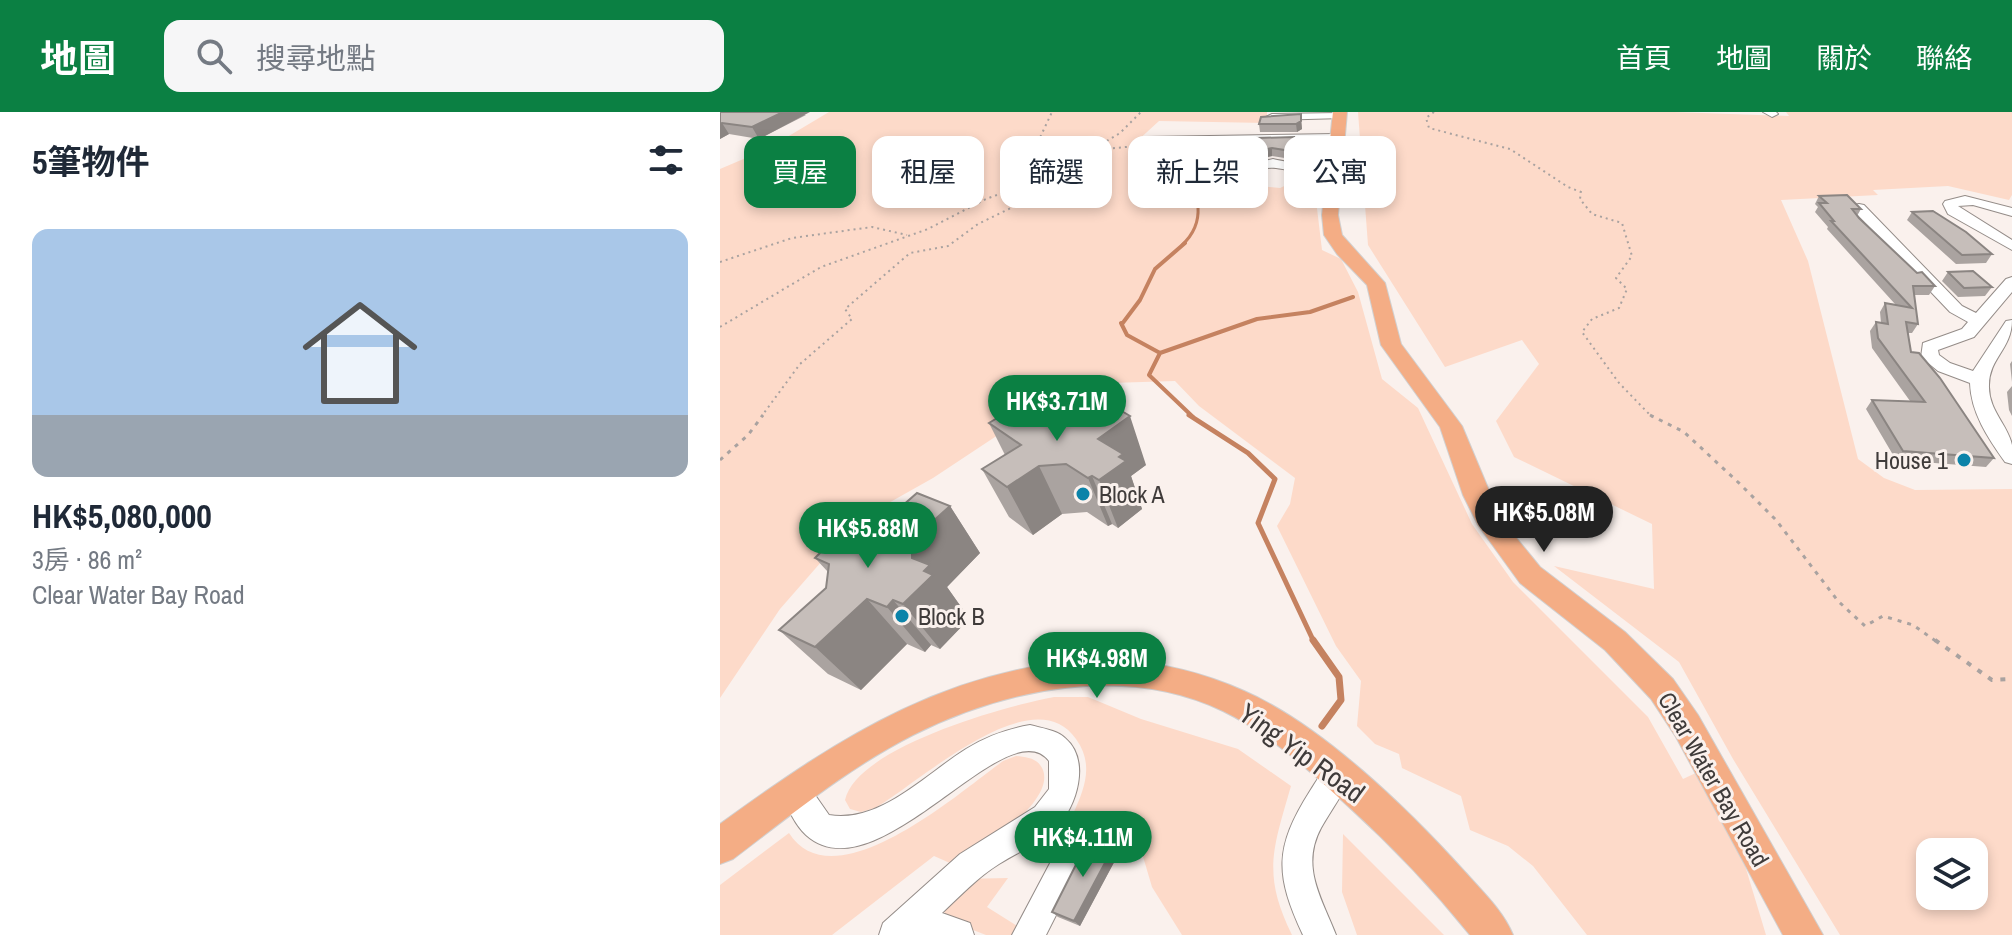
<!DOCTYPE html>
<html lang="zh-TW">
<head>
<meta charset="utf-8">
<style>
	body { margin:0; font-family:"Archivo Narrow","Noto Sans TC",sans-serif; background:#f6f6f7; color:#1f2937; height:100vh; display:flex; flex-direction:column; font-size:30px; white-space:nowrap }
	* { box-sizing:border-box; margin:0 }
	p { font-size:26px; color:#747a83 }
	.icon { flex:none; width:44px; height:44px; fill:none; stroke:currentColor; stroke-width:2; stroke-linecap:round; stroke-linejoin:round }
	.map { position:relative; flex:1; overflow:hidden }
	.sheet { display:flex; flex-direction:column; background:#fff; width:720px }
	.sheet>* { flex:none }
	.banner { position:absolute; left:24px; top:24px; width:760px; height:72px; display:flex; gap:16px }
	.buttons { position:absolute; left:1196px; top:726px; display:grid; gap:16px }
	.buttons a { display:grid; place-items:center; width:72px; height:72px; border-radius:16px; background:#fff; box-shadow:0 4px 12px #0003; font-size:40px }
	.price { position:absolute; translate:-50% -68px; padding:0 18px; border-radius:28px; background:#0b8043; color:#fff; font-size:26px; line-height:52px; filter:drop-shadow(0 2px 4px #0008) }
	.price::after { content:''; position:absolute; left:50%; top:48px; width:24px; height:18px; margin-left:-12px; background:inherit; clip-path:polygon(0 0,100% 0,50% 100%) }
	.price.current { background:#222; color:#fff }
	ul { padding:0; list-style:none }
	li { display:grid; align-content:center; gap:16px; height:424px; padding:0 32px }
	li+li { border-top:2px solid #e0e1e3 }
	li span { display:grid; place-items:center; height:248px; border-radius:16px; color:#555 }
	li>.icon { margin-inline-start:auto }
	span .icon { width:144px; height:144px; fill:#fffc; stroke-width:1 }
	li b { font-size:34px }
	h2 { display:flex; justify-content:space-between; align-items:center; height:96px; padding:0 32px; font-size:34px }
	.pill { padding:0 28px; border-radius:16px; background:#fff; box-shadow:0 4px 12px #0003; font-size:28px; line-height:72px }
	.pill.current { background:#0b8043; color:#fff }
	header { display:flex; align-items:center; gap:48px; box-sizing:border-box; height:112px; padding:0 40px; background:#0b8043; color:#fff }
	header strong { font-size:38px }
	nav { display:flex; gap:44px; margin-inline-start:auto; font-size:28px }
	.search { width:560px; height:72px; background:#f6f6f7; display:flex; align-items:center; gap:20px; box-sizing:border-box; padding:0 28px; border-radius:16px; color:#747a83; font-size:30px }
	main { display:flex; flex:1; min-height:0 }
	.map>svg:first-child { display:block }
	.green { fill:#fddac9; fill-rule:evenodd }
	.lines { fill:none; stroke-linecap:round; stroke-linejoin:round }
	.stream-far3 { stroke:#c58260; stroke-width:3 }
	.stream-far2 { stroke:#c58260; stroke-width:4 }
	.stream-far1 { stroke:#c58260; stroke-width:5 }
	.stream { stroke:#c58260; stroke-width:7 }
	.minor-casing { stroke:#948c88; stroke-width:2 }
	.major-casing { stroke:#d1d0d0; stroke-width:2 }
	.path-far2 { stroke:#a9a2a0; stroke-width:2; stroke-dasharray:2 4; stroke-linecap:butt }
	.path-far1 { stroke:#a9a2a0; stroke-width:3; stroke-dasharray:4 6; stroke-linecap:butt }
	.path { stroke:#a9a2a0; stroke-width:4; stroke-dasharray:5 8; stroke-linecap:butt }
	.minor { fill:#fff; fill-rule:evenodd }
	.major { fill:#f4ad85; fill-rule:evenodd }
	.wall { fill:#aaa3a0 }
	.shaded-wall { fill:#8b8582 }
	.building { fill:#c6beba; stroke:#8b8582; stroke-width:2 }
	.poi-dot { fill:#0c83a9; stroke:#faf1ed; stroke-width:3 }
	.labels { text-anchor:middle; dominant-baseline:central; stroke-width:6; stroke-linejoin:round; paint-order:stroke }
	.poi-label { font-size:24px; fill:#3f3b3a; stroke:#faf1ed; text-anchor:start }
	.street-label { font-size:24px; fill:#3f3b3a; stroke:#faf1ed }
	.near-street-label { font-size:28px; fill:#3f3b3a; stroke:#faf1ed }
</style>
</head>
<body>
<header>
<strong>地圖</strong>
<div class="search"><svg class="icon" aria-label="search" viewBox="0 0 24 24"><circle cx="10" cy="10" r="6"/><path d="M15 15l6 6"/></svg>搜尋地點</div>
<nav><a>首頁</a><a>地圖</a><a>關於</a><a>聯絡</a></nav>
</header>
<main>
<section class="sheet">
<h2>5筆物件<svg class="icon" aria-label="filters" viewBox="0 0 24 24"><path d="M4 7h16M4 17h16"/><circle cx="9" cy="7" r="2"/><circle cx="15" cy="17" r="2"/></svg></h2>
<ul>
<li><span style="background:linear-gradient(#a9c7e8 75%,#9aa5b1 0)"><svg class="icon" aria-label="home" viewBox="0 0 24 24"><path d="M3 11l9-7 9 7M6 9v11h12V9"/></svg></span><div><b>HK$5,080,000</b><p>3房 · 86 m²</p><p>Clear Water Bay Road</p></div></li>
</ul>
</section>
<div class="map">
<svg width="1292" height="823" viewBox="0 0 1292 823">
	<rect width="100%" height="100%" fill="#faf1ed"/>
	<path class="green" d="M109,0H547V11L439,9L415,31L520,28L505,41L488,69L560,76L588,63H603L596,88L602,138L621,147L638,180L662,267L698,296L752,412L793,470L928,605L963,667L980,659L1017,727L1046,823H867L813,754L788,734L750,718L741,684L682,656L679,642L655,632L637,614L641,569L616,534L557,414L570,392L575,366L479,294L455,269L390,271L376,284L299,309L213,366L165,393L123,425L60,497L0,586V57L47,37Z
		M638,0H954L1069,4L1066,0H1292V83L1289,88L1228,74L1153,78L1158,83L1061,88L1088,149L1138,347L1164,366L1195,378L1292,377V823H1120L1013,647L959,550L834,454L934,477L932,412L794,345L776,309L819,252L802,228L725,255L648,133ZM1210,740H1254V784H1210Z
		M334,585H368L421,607L518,637L571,674C553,737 542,762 572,823H462L432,775L419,731L386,705L353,702C365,676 374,652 356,627C312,564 198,672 155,696L141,700L130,697L125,688C137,635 286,594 334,585Z
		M296,644C307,645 318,646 323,658C335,690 261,737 239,755L214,744L112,823H0V773L69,721C114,792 241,679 283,649Z
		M623,722L724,823H637L622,780Z
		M288,766L267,795L299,815L294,823H266L222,806L240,767Z"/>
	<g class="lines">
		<path class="stream-far3" d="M462,133C474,122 479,110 478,95"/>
		<path class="stream-far2" d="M401,211L407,223L440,241L429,263L473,305
			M402,212L420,188L435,157L465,131
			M440,241L537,207L590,200L633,185"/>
		<path class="stream-far1" d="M469,303L528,341L555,367L538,411L594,530"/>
		<path class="stream" d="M593,528L619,565L621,588L602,614"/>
		<g class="minor-casing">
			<path id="minor" d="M1043,0H1056L1058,2L1052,5Z
				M619,1L625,4L623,6L552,8L546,5L552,2Z
				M617,22L623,26L621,29L427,33L421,29L427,25Z
				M553,47C567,51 614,54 620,58C603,70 575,58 556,56C544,54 529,62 519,55Z
				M1245,84L1292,96V104L1253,93L1238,94L1292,128V138L1228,102L1223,92L1225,89Z
				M1139,92L1144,93L1242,194L1256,201L1286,167L1292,165V180L1254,225L1218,238L1219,243L1230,251L1253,259L1286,209L1292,208C1292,237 1269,246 1269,273C1268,298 1288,313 1292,333C1292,339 1292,346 1292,352L1285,350C1268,326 1251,301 1250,271L1218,259L1201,245L1203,231L1242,217L1248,210L1230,200L1134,99V93Z
				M310,613C321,616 337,618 345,626C371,648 357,695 336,716C320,731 298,740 279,752C258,765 240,784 222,801L250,811L254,823H159L163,811L240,742L315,695L329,677V649C287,594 157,787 86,723C74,712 67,694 61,680L66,670L76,666L86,670L109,703C160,712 207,661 246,637C267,624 287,617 310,613Z
				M618,648L628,652L632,662C624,681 611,698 601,716C580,755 602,787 616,823H583C555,763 554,736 590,679C598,667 604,654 618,648Z
				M358,715L369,719L373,730L326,823H292L347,719Z"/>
		</g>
		<g class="major-casing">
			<path id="major" d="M613,0H627L618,103L622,123L665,171L681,232L742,314L781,407L820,455L905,520L953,567L978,603L1103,823H1063L956,625L931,587L885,538L800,471L758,413L743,383L720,315L661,233L647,173L617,142L604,123L602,103Z
				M389,546C436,550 480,559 524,579C602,613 688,697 745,760C763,780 783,799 793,823H750C713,777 672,734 629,695C591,660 550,622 503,599C405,552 287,576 193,623C128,656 71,703 13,747L0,752V712C124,622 231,553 389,546Z"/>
		</g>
		<path class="path-far2" d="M714,0L706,6L709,16L790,37L848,75L861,80L860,87L872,102L902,111L912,144L896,166L907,177L899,196L872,207L862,220L899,271L932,305
			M375,38L416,34
			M0,150L72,126L152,115L187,123
			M0,215L101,155L208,117L266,87L334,62L349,47L372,38L400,21L421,0
			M41,305L80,252L132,207L125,197L190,141L228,134L258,112L334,75L316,69L308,62L310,47L332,0"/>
		<path class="path-far1" d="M930,303L964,320L1020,372L1056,408L1118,489L1145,514L1163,504L1193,513L1217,530
			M0,348L28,323L43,303"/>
		<path class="path" d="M1215,528L1272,568L1292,567"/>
		<use href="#minor" class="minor"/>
		<use href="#major" class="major"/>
	</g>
	<path class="wall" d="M0,0L86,3L39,27L9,22L0,27Z
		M581,2L582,17L577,20H540L539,12Z
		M536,26L574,33L571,47L552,44L533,48Z
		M1099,84L1141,97L1137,104L1197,161L1215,174L1209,183H1194L1198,212L1192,221H1188L1191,240L1274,346L1266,355L1176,348L1146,297L1152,288L1190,289L1152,236L1150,219L1156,210L1161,211L1160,200L1165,191L1175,192L1107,117L1108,115L1095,100L1098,95L1095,92Z
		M1192,100L1272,142L1266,151L1236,152L1187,108Z
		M1228,160L1272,175L1265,184L1238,185L1222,169Z
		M1292,249V270L1290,252Z
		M1292,274V304L1289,298L1287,280Z
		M269,311L426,353L411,364L422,397L398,416L392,412L388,414L367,400L342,402L313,423L289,405L262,357L285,343Z
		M230,394L260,441L227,475L244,499L241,501L247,509L220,537L211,533L205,540L187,532L141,578L108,562L59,518L106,476L108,460L95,446L121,424L150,422Z
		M399,741L360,814L338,805L332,800Z"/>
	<path class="shaded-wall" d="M63,0H90L39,27L32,15Z
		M581,9L582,17L577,20L576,12Z
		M2,11L9,22L0,27V12Z
		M574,25V33L571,47V39Z
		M552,36V44L533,48L532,40Z
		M410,304L426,353L411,364L422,397L398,416L379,368L378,327Z
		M319,354L342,402L313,423L287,375Z
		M372,364L392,412L388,414L368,366Z
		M230,394L260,441L227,475L244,499L241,501L247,509L220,537L183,492L192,428Z
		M147,487L187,532L141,578L95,535Z
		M173,488L211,533L205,540L167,495Z
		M394,734L399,741L360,814L354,809Z"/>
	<path class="building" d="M0,0H63L32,15L2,11L0,12Z
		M581,2V9L576,12H539L541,5Z
		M574,25L571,39L552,36L532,40L536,26Z
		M1127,83L1141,97H1132L1139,106L1197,161L1202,160L1215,174H1193L1198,212L1186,210L1191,240L1199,241L1220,266L1274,346L1183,339L1152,288L1205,290L1158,226L1156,210L1168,212L1165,191L1192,196L1111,109H1114L1099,91H1107L1099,84Z
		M1213,99L1246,120L1272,142L1242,143L1192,100Z
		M1253,159L1272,175L1244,176L1228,160Z
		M385,289L410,304L378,327L403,342L399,345L406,349L379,368L372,364L368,366L346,352L319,354L287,375L262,357L301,333L269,311L302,291L330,309L359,306Z
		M197,381L230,394L192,428V446L210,453L204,459L213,463L183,492L173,488L167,495L147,487L95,535L59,518L106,476L109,452L95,446L118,423L121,424L132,414L150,422Z
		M370,725L394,734L354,809L332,800Z"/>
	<g class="poi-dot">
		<circle cx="1244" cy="348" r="8"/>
		<circle cx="363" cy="382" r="8"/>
		<circle cx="182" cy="504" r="8"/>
	</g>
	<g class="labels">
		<g class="poi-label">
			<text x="1228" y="348" text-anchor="end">House 1</text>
			<text x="379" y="382">Block A</text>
			<text x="198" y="504">Block B</text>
		</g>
		<g class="street-label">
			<text transform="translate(994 667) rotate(60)">Clear Water Bay Road</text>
		</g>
		<g class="near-street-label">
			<text transform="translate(582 641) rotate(36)">Ying Yip Road</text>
		</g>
	</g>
</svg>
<div class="buttons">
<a><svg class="icon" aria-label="layers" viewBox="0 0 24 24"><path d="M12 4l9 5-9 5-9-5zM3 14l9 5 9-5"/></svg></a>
</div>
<b class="price" style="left:337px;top:331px">HK$3.71M</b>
<b class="price current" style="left:824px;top:442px">HK$5.08M</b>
<b class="price" style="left:148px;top:458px">HK$5.88M</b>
<b class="price" style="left:377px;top:588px">HK$4.98M</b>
<b class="price" style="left:363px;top:767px">HK$4.11M</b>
<div class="banner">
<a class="pill current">買屋</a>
<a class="pill">租屋</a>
<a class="pill">篩選</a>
<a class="pill">新上架</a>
<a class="pill">公寓</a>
</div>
</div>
</main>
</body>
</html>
